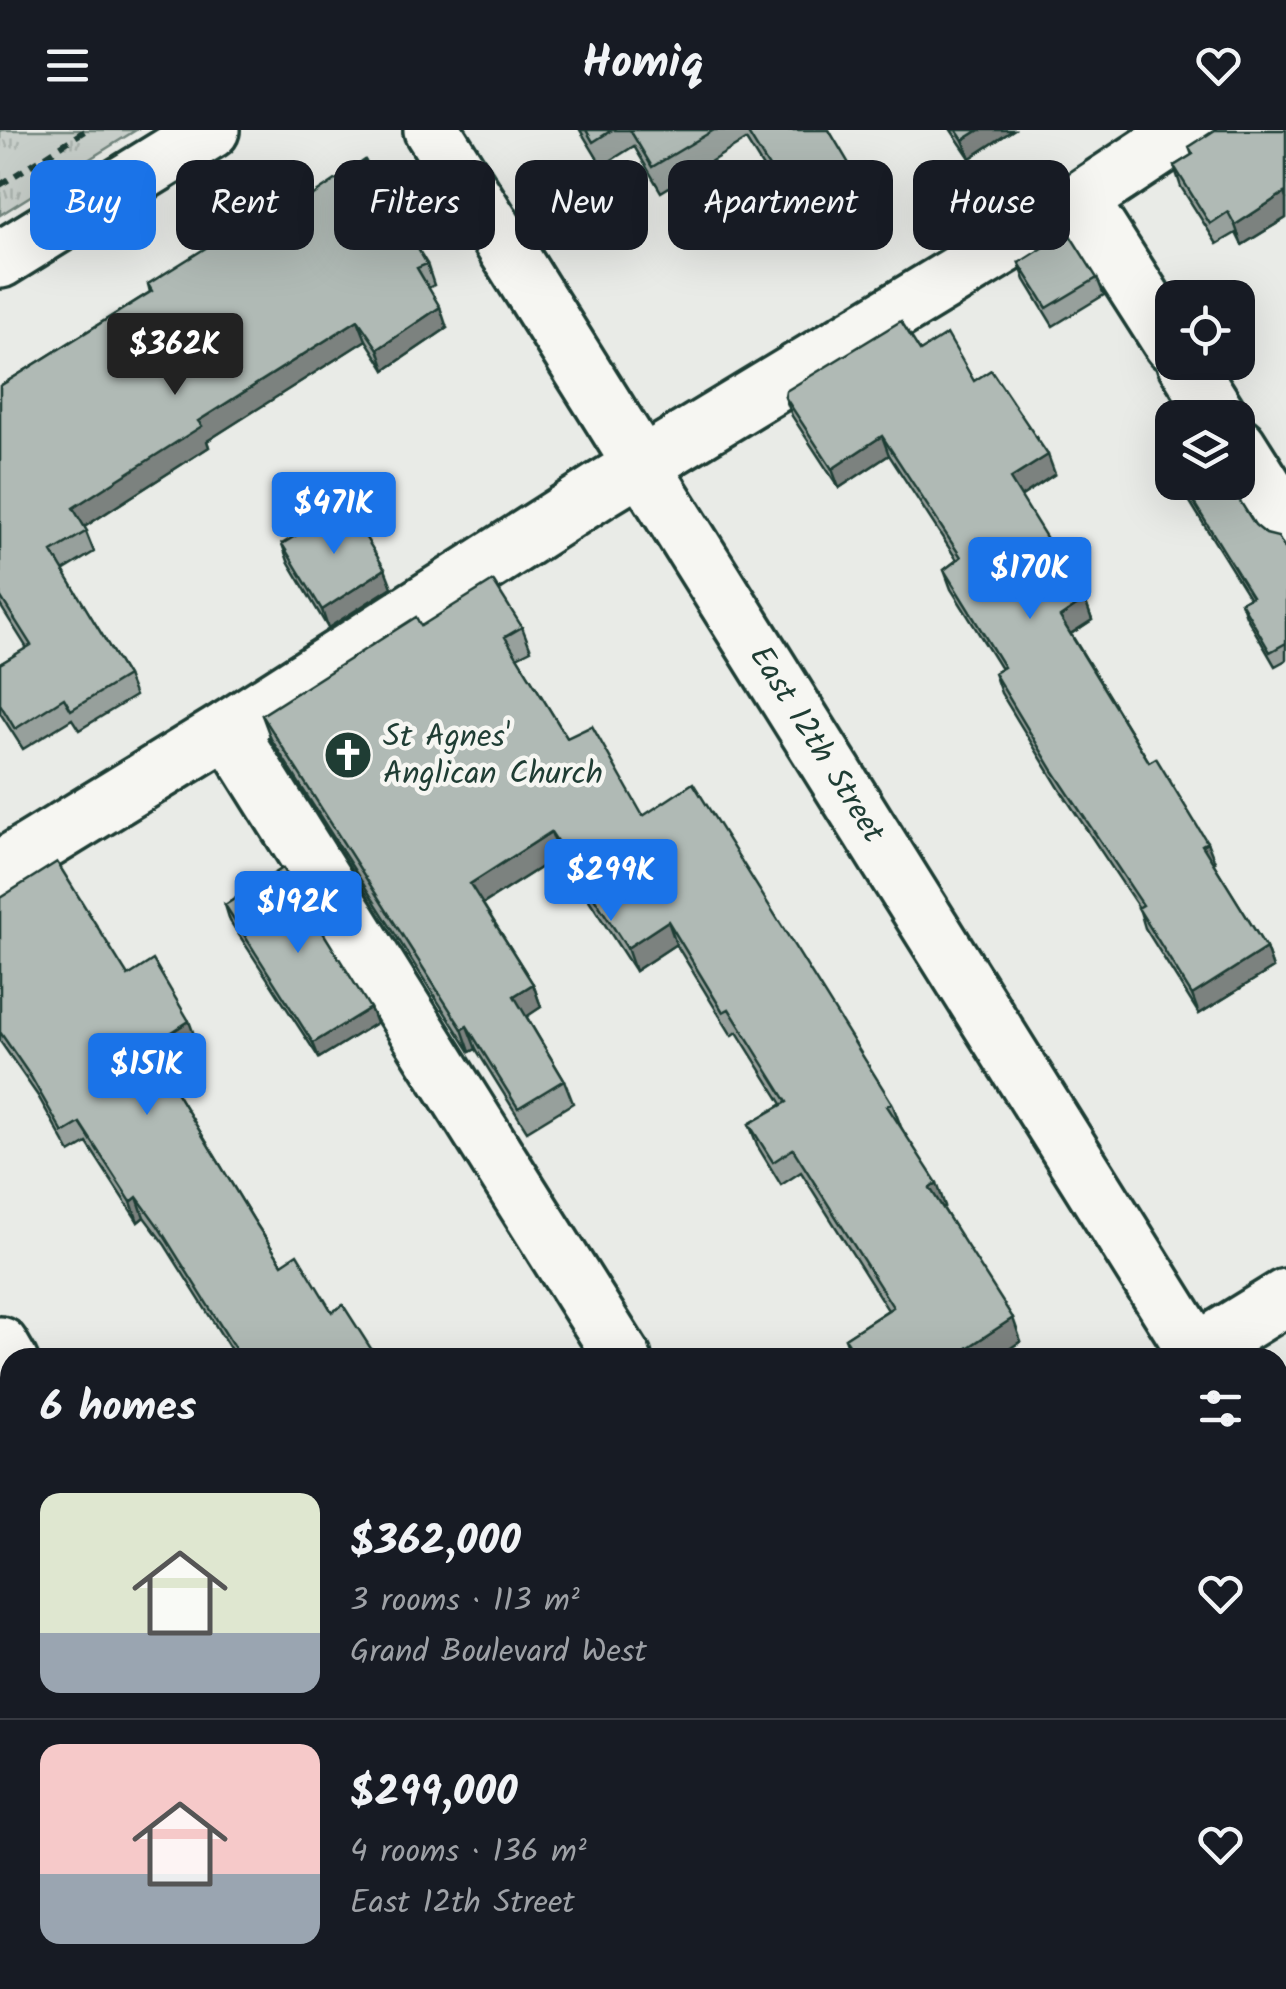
<!DOCTYPE html>
<html lang="en">
<head>
<meta charset="utf-8">
<style>
	body { margin:0; font-family:Kalam,sans-serif; background:#242831; color:#f1f3f6; height:100vh; display:flex; flex-direction:column; font-size:38px; white-space:nowrap }
	* { box-sizing:border-box; margin:0 }
	p { font-size:32px; color:#9ea1a6 }
	.icon { flex:none; width:55px; height:55px; fill:none; stroke:currentColor; stroke-width:2; stroke-linecap:round; stroke-linejoin:round }
	.map { position:relative; flex:1; overflow:hidden }
	.side { position:absolute; left:0px; top:1218px; width:1288px; height:642px; display:flex; flex-direction:column; background:#171b24; border-radius:30px 30px 0 0; box-shadow:0 10px 40px #0002 }
	.side>* { flex:none }
	.top-card { position:absolute; left:30px; top:30px; width:1228px; height:90px; display:flex; gap:20px }
	.buttons { position:absolute; left:1155px; top:150px; display:grid; gap:20px }
	.buttons a { display:grid; place-items:center; width:100px; height:100px; border-radius:20px; background:#171b24; box-shadow:0 10px 40px #0002; font-size:50px }
	.price { position:absolute; translate:-50% -85px; padding:0 22px; border-radius:10px; background:#1a73e8; color:#fff; font-size:32px; line-height:65px; filter:drop-shadow(0 2px 5px #0008) }
	.price::after { content:''; position:absolute; left:50%; top:60px; width:30px; height:22px; margin-left:-15px; background:inherit; clip-path:polygon(0 0,100% 0,50% 100%) }
	.price.on { background:#222; color:#fff }
	ul { padding:0; list-style:none }
	li { display:flex; align-items:center; gap:30px; height:250px; padding:0 40px }
	li+li { border-top:2px solid #363941 }
	li span { display:grid; place-items:center; flex:none; width:280px; height:200px; border-radius:20px; color:#555 }
	li>.icon { margin-inline-start:auto }
	span .icon { width:120px; height:120px; fill:#fffc; stroke-width:1 }
	li b { font-size:42px }
	h2 { display:flex; justify-content:space-between; align-items:center; height:120px; padding:0 40px; font-size:42px }
	.tag { padding:0 35px; border-radius:20px; background:#171b24; box-shadow:0 10px 40px #0002; font-size:35px; line-height:90px }
	.tag.on { background:#1a73e8; color:#fff }
	header { display:flex; justify-content:space-between; align-items:center; height:130px; padding:0 40px; background:#171b24; font-size:45px; font-weight:700 }
	.map>svg:first-child { display:block }
	.park { fill:url(#park-tufts); stroke:#73867e; stroke-width:2.5 }
	.lines { fill:none; stroke-linecap:round; stroke-linejoin:round }
	.minor-casing { stroke:#1f3d34; stroke-width:62 }
	.path { stroke:#1f3d34; stroke-width:6; stroke-dasharray:10 8; stroke-linecap:butt }
	.minor { stroke:#f6f6f2; stroke-width:55 }
	.wall { fill:#97a09c; stroke:#1f3d34; stroke-width:2.5 }
	.shaded-wall { fill:#7b827f; stroke:#1f3d34; stroke-width:2.5 }
	.building { fill:#b0bab5; stroke:#1f3d34; stroke-width:2.5 }
	.labels { text-anchor:middle; dominant-baseline:central; stroke-width:9; stroke-linejoin:round; paint-order:stroke }
	.poi-label { font-size:32px; fill:#1f3d34; stroke:#f6f6f2; text-anchor:start }
	.street-label { font-size:32px; fill:#1f3d34; stroke:#f6f6f2 }
</style>
</head>
<body>
<header><svg class="icon" aria-label="menu" viewBox="0 0 24 24"><path d="M4 6h16M4 12h16M4 18h16"/></svg>Homiq<svg class="icon" aria-label="heart" viewBox="0 0 24 24"><path d="M12 20l-8-8c-3-5 5-10 8-4 3-6 11-1 8 4z"/></svg></header>
<div class="map">
<svg width="1286" height="1859" viewBox="0 0 1286 1859">
	<defs>
		<pattern id="park-tufts" width="24" height="20" patternUnits="userSpaceOnUse" patternTransform="scale(2.5)"><rect width="24" height="20" fill="#c7cec9"/><path d="M3 7l-1-3M5 7V3M7 7l1-3M15 17l-1-3M17 17v-4M19 17l1-3" fill="none" stroke="#aab2ad"/></pattern>
	</defs>
	<rect width="100%" height="100%" fill="#e9ebe7"/>
	<filter id="ink" filterUnits="userSpaceOnUse"><feTurbulence type="fractalNoise" baseFrequency=".01" numOctaves="2"/><feDisplacementMap in="SourceGraphic" scale="20" xChannelSelector="R" yChannelSelector="G"/><feConvolveMatrix kernelMatrix="1 2 1 2 8 2 1 2 1" color-interpolation-filters="sRGB"/></filter>
	<g filter="url(#ink)">
		<path class="park" d="M0,0H136L0,85Z
			M0,1408L10,1424V1850H57L43,1859H0Z"/>
		<g class="lines">
			<g class="minor-casing">
				<g id="minor">
					<path id="s1" d="M432,0L1200,1228"/>
					<path d="M0,130L211,0"/>
					<path d="M1172,214L1080,70L1186,0"/>
					<path d="M1185,232L1220,288"/>
					<path d="M1238,315L1286,391"/>
					<path d="M228,599L623,1228"/>
					<path d="M0,739L228,599L601,360L1080,70"/>
					<path d="M0,1215L10,1232"/>
					<path d="M1187,1228L1286,1167"/>
					<path d="M1278,1350L1286,1364"/>
					<path d="M400,1850L406,1859"/>
					<path d="M1016,1850L1021,1859"/>
					<path d="M192,1859L207,1850"/>
				</g>
			</g>
			<path class="path" d="M0,55L86,0
				M0,1837L6,1833L10,1841
				M16,1850L21,1859"/>
			<use href="#minor" class="minor"/>
		</g>
		<path class="wall" d="M580,0H829L869,77L810,113L746,10L661,62L634,16L602,36Z
			M951,0H1013L970,28Z
			M1286,0V88L1242,115L1236,103L1217,114L1181,57L1174,36L1192,25L1189,17Z
			M244,112L427,134L434,155L428,158L447,198L385,240L366,210L207,311L209,317L84,397L94,422L63,441L127,546L135,566L79,600L72,589L23,619L0,583V534L27,518L0,475V256L150,162L148,154Z
			M1019,133L1097,148L1104,165L1053,196L1025,150Z
			M920,221L974,251L1055,344L1020,367L1085,470L1092,490L1071,504L1149,632L1215,732L1213,733L1266,818L1273,838L1199,884L1145,798L1139,778L1059,658L1001,563L994,543L1001,539L951,459L944,440L957,430L889,325L839,358L792,286L785,267Z
			M1180,352L1255,395L1286,421V530L1275,536L1246,486L1241,472L1249,467L1185,364Z
			M282,414L392,457L328,498L288,431Z
			M421,496L522,497L531,520L517,527L567,608L643,686L892,973L901,997L945,1076L943,1078L1021,1211L996,1228H852L845,1208L888,1180L801,1042L781,1055L758,1017L749,994L782,974L737,902L732,906L676,814L635,841L560,725L483,774L533,854L541,877L526,886L564,950L573,973L527,1001L476,919L470,922L271,609L262,585Z
			M0,768L128,846L196,910L169,927L175,936L182,955L174,959L253,1089L282,1134L377,1228H236L165,1115L144,1087L138,1092L87,1013L70,1023L38,966L0,911Z
			M225,775L376,893L319,928L230,791Z
			M1278,1585L1286,1599V1843L1278,1830Z"/>
		<path class="shaded-wall" d="M979,0H1013L970,28L963,10Z
			M860,52L869,77L810,113L801,89Z
			M1284,63L1286,69V88L1242,115L1235,95Z
			M440,177L447,198L385,240L378,219Z
			M358,190L366,210L207,311L209,317L81,399L73,378L198,291Z
			M882,306L889,325L839,358L832,339Z
			M1048,325L1055,344L1017,369L1010,349Z
			M385,439L392,457L328,498L322,480Z
			M1085,470L1092,490L1067,506L1060,487Z
			M551,702L560,725L478,777L470,754Z
			M1207,712L1215,732L1209,735L1202,715Z
			M668,791L676,814L635,841L627,818Z
			M1266,818L1273,838L1199,884L1192,865Z
			M533,854L541,877L523,889L514,866Z
			M370,878L376,893L319,928L313,913Z
			M189,891L196,910L165,930L158,911Z
			M467,896L476,919L470,922L462,899Z
			M937,1053L945,1076L938,1081L930,1058Z
			M137,1067L144,1087L138,1092L131,1072Z
			M1013,1188L1021,1211L996,1228H952Z
			M782,1850H790L793,1859H768Z"/>
		<path class="building" d="M586,0H612L593,12Z
			M630,0H714L652,37Z
			M746,0H829L860,52L801,89Z
			M956,0H979L963,10Z
			M1215,0H1286V66L1284,63L1235,95L1228,82L1210,94L1174,36L1193,24L1189,17Z
			M365,30L427,134L417,138L440,177L378,219L358,190L198,291L202,296L73,378L87,401L52,422L127,546L71,580L64,568L15,599L0,574V534L31,515L0,466V256L152,161L148,154L236,99L244,112Z
			M1068,102L1097,148L1047,178L1019,133Z
			M901,191L920,221L947,204L974,251L991,240L1048,325L1010,349L1085,470L1060,487L1149,632L1156,628L1207,712L1202,715L1266,818L1192,865L1138,778L1143,775L1052,639L994,543L1004,537L944,440L961,427L882,306L832,339L785,267L786,261Z
			M1181,352H1228L1255,395L1266,404L1278,407L1286,421V513L1270,522L1241,472L1252,466Z
			M346,375L385,439L322,480L282,414Z
			M493,451L522,497L505,507L567,608L592,596L643,686L693,653L892,973L887,976L937,1053L930,1058L1013,1188L952,1228H858L845,1208L893,1177L793,1019L773,1032L749,994L787,972L729,879L723,882L668,791L627,818L551,702L470,754L533,854L514,866L564,950L518,978L467,896L462,899L262,585L416,487L421,496Z
			M57,732L128,846L153,830L189,891L158,911L175,936L164,942L253,1089L282,1134L297,1124L332,1182L343,1175L377,1228H241L158,1096L137,1067L131,1072L80,993L63,1003L31,947L0,902V768Z
			M283,738L370,878L313,913L225,775Z
			M1278,1585L1286,1599V1828L1283,1830L1278,1821Z
			M622,1850H782L768,1859H628Z"/>
	</g>
	<defs>
		<g id="church-disc" transform="scale(2.5)"><circle r="9.5" fill="#1f3d34" stroke="#f6f6f2"/><path d="M-1.2-6h2.4v3.5h3.3v2.4h-3.3V6h-2.4V-.1h-3.3v-2.4h3.3Z" fill="#fff"/></g>
	</defs>
	<g fill-rule="evenodd">
		<use href="#church-disc" x="348" y="625"/>
	</g>
	<g class="labels">
		<g class="poi-label">
			<text x="383" y="607">St Agnes'<tspan x="383" dy="37">Anglican Church</tspan></text>
		</g>
		<g class="street-label">
			<text stroke="none"><textPath href="#s1" startOffset="725">East 12th Street</textPath></text>
		</g>
	</g>
</svg>
<div class="buttons">
<a><svg class="icon" aria-label="locate" viewBox="0 0 24 24"><circle cx="12" cy="12" r="6"/><path d="M12 2v4M12 18v4M2 12h4M18 12h4"/></svg></a>
<a><svg class="icon" aria-label="layers" viewBox="0 0 24 24"><path d="M12 4l9 5-9 5-9-5zM3 14l9 5 9-5"/></svg></a>
</div>
<b class="price on" style="left:175px;top:268px">$362K</b>
<b class="price" style="left:334px;top:427px">$471K</b>
<b class="price" style="left:1030px;top:492px">$170K</b>
<b class="price" style="left:611px;top:794px">$299K</b>
<b class="price" style="left:298px;top:826px">$192K</b>
<b class="price" style="left:147px;top:988px">$151K</b>
<div class="top-card">
<a class="tag on">Buy</a>
<a class="tag">Rent</a>
<a class="tag">Filters</a>
<a class="tag">New</a>
<a class="tag">Apartment</a>
<a class="tag">House</a>
</div>
<section class="side">
<h2>6 homes<svg class="icon" aria-label="filters" viewBox="0 0 24 24"><path d="M4 7h16M4 17h16"/><circle cx="9" cy="7" r="2"/><circle cx="15" cy="17" r="2"/></svg></h2>
<ul>
<li><span style="background:linear-gradient(#dfe7d0 70%,#9aa5b1 0)"><svg class="icon" aria-label="home" viewBox="0 0 24 24"><path d="M3 11l9-7 9 7M6 9v11h12V9"/></svg></span><div><b>$362,000</b><p>3 rooms · 113 m²</p><p>Grand Boulevard West</p></div><svg class="icon" aria-label="heart" viewBox="0 0 24 24"><path d="M12 20l-8-8c-3-5 5-10 8-4 3-6 11-1 8 4z"/></svg></li>
<li><span style="background:linear-gradient(#f6c9c9 65%,#9aa5b1 0)"><svg class="icon" aria-label="home" viewBox="0 0 24 24"><path d="M3 11l9-7 9 7M6 9v11h12V9"/></svg></span><div><b>$299,000</b><p>4 rooms · 136 m²</p><p>East 12th Street</p></div><svg class="icon" aria-label="heart" viewBox="0 0 24 24"><path d="M12 20l-8-8c-3-5 5-10 8-4 3-6 11-1 8 4z"/></svg></li>
</ul>
</section>
</div>
</body>
</html>
